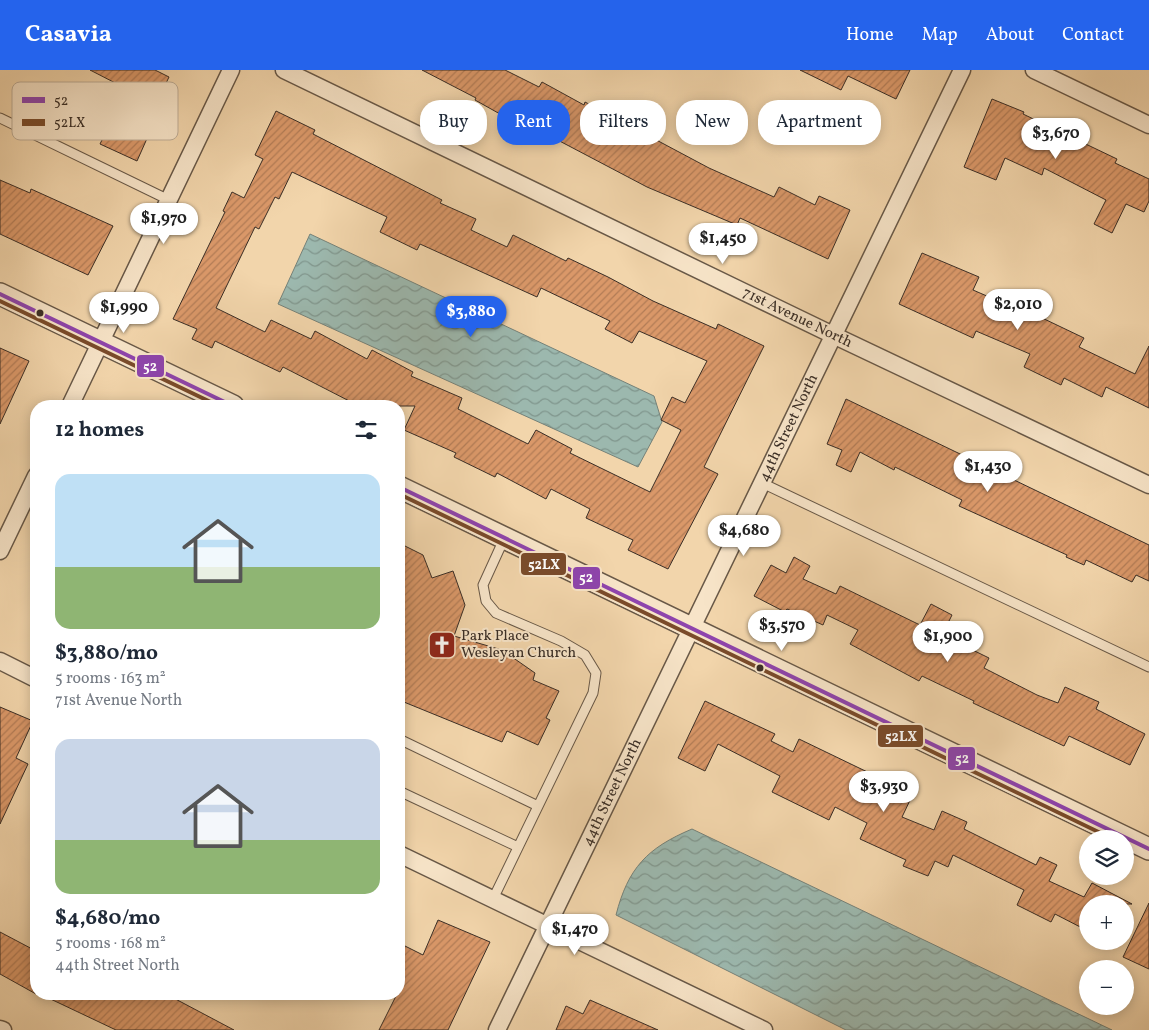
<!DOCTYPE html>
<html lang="en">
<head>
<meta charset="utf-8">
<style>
	body { margin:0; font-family:Vollkorn,serif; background:#f6f6f7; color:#1f2937; height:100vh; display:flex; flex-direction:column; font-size:19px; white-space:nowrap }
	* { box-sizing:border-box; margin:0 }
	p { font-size:16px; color:#747a83 }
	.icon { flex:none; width:28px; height:28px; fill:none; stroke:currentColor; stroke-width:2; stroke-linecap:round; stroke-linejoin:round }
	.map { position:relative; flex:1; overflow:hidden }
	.sheet { position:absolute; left:30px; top:330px; width:375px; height:600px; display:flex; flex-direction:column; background:#fff; border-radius:20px; box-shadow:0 2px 12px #0003 }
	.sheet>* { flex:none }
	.banner { position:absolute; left:420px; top:30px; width:475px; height:45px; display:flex; gap:10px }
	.fabs { position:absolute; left:1079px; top:760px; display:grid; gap:10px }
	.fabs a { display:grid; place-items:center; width:55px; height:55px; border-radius:50%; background:#fff; box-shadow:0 2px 12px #0003; font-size:25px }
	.price { position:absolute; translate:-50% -42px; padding:0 11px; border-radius:18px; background:#fff; color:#222; font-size:16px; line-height:32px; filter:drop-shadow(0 1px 2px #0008) }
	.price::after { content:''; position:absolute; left:50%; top:30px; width:15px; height:11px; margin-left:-8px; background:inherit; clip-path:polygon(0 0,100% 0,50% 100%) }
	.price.selected { background:#2563eb; color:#fff }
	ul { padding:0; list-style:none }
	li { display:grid; align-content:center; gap:10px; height:265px; padding:0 25px }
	li span { display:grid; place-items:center; height:155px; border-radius:15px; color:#555 }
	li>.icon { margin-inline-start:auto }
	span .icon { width:90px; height:90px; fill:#fffc; stroke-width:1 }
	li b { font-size:21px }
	h2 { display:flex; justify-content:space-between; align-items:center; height:60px; padding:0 25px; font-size:21px }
	.chip { padding:0 18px; border-radius:20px; background:#fff; box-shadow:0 2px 12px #0003; font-size:18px; line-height:45px }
	.chip.selected { background:#2563eb; color:#fff }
	header { display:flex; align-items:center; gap:30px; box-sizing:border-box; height:70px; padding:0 25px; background:#2563eb; color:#fff }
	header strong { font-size:24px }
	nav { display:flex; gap:28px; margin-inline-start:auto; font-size:18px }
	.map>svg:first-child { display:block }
	.water { fill:url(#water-waves); stroke:#758178 }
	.building { fill:url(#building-hatch); stroke:#3a2e26; fill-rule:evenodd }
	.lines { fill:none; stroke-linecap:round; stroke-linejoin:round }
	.service-casing { stroke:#685847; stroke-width:11 }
	.minor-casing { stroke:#685847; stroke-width:19 }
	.tertiary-casing { stroke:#685847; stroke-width:24 }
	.service { stroke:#f7e4c8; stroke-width:9 }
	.minor { stroke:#f7e4c8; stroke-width:16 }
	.tertiary { stroke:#f7e4c8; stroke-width:21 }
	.bus-1-casing { stroke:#f7e4c8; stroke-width:8 }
	.bus-2-casing { stroke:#f7e4c8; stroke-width:8 }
	.bus-1 { stroke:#8e44ad; stroke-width:4 }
	.bus-2 { stroke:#7a4b2a; stroke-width:4 }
	.bus-dot { fill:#3a2e26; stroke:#f7e4c8; stroke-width:2 }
	.labels { text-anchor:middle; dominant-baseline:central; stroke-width:4; stroke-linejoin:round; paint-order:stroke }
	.street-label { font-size:15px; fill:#3a2e26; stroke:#f7e4c8 }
	.poi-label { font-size:15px; fill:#3a2e26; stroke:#f7e4c8; text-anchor:start }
	.key { fill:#f7e4c8; stroke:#bead97; stroke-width:1 }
	.key-label { font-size:14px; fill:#3a2e26 }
	.line-badge { stroke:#f7e4c8; stroke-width:2 }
	.badge-label { font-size:14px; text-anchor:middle; font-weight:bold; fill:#fff }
</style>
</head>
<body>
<header>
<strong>Casavia</strong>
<nav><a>Home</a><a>Map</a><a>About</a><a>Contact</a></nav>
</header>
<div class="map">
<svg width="1149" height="960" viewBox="0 0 1149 960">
	<defs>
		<pattern id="water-waves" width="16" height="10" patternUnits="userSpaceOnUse" patternTransform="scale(1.25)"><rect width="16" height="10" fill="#9cb8ae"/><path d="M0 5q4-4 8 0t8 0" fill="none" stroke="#80968d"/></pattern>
		<pattern id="building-hatch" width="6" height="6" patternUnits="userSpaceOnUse" patternTransform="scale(1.25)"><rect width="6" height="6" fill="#da9869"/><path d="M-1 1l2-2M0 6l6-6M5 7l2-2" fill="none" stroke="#b27c56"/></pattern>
	</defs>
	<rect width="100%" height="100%" fill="#f2d5ab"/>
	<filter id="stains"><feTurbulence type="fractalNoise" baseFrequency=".004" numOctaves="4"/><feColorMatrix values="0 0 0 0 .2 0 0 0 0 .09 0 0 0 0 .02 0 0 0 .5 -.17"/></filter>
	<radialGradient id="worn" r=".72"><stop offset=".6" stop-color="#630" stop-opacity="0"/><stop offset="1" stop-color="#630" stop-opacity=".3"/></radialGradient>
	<path class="water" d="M310,164L654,326L662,352L638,397L278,234Z
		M692,759L1112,960H846L616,845C628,798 647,778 692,759Z"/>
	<path class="building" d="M90,0H155L169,7L143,61L149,64L137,91L100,74L127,19Z
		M422,0H505L539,17L542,12L584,35L585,32L709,98L774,127L779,117L815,135L819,126L850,140L828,189L740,148L737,155L647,117L512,46L511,48L500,44L475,30L476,28Z
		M800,0H910L896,29L848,6L841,20Z
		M992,29L1024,42L1023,44L1117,89L1115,93L1149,109V131L1144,142L1126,134L1112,163L1094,154L1106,130L1044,98L1042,105L1005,88L996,110L964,97Z
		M276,41L315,60L313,64L442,130L440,133L476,149L471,160L507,177L513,165L566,191L568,188L608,207L653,231L716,259L718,254L764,276L704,397L718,404L668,499L628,480L633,470L586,448L590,439L551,419L546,429L497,403L495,407L454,387L456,383L404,360L415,336H359L283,297L280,302L215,271L212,278L192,269L197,259L173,249L225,142L223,141L232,122L244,128L263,89L255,85ZM292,102L387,147L380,162L417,180L420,174L537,227L541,218L610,251L605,259L632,273L639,261L707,291L685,333L672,327L661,350L681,360L650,422L570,383L572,379L536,360L528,374L458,339L462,328L411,306L413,302L372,280L367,289L315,261L311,269L271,250L265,262L216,238L255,157L259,159L275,127L279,129Z
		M0,110L30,123L31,119L113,156L88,205L0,164Z
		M922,183L979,207L973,220L1019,240L1026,224L1044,231L1038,246L1084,268L1079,277L1135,304L1149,276V338L1106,317L1102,327L1064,308L1061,315L1024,297L1030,284L976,261L973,268L899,234Z
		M0,278L29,291L0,354Z
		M846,329L1149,475V511L1136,505L1132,512L1086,490L1084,495L1066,487L1067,485L959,436L962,430L895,397L894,400L860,382L851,402L836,395L842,380L827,374Z
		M399,473L423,485L432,508L453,501L465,535L454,566L502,580L535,603L533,610L559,621L546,648L550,650L538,675L507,661L502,672L399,630Z
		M794,487L810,496L803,509L836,524L840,516L920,555L931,534L952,545L942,565L989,588L984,598L1037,625L1058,633L1065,617L1099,632L1096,639L1145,664L1130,695L1069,666L1064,676L973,633L974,631L922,606L919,611L850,574L858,560L827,545L823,555L787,539L785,542L754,526L771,495L786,503Z
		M705,631L775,664L771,671L793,682L799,669L913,724L902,747L934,760L942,741L967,752L964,759L1036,795L1040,787L1057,795L1049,811L1084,827L1092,813L1132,834H1088V861L1055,844L1051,852L1017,835L1024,820L953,785L948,797L935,791L928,806L903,796L906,790L860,769L867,753L835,737L829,750L772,722L780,706L718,674L705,701L678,688Z
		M0,637L33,651L16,688L28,694L0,754Z
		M1149,833V899L1123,887Z
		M438,850L490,872L448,960H379L397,924H399V873L423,885Z
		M0,862L36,881V924L0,904Z
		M40,924H166L234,960H116Z
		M590,930L658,960H556L566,936L583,944Z"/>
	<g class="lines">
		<g class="service-casing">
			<path id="service" d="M0,48L169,130
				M762,413L1149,597
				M399,669L538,736
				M399,721L518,777
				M493,829L593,623L596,603L585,585L561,571L496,543L486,531L483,515L504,469"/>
		</g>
		<g class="minor-casing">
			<g id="minor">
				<path id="s1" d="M284,0L833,265L1149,415"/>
				<path d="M1034,0L1149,55"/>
				<path d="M70,336L231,0"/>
				<path d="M0,481L36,406"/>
				<path d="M0,591L36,609"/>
				<path d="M399,784L764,960"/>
				<path d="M0,959L3,960"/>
				<path id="s2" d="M497,960L962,0"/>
			</g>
		</g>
		<g class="tertiary-casing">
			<path id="tertiary" d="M0,224L233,336
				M399,417L1149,779"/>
		</g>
		<use href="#service" class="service"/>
		<use href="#minor" class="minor"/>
		<use href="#tertiary" class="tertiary"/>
		<g class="bus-1-casing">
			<path id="bus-1" d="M0,224L233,336
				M399,417L1149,779"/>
		</g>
		<g class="bus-2-casing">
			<path id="bus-2" d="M0,231L219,336
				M399,424L1113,769"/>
		</g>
		<use href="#bus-1" class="bus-1"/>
		<use href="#bus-2" class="bus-2"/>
	</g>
	<defs>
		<g id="church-square" transform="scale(1.4375)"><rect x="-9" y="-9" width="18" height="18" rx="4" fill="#8f2418" stroke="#f7e4c8"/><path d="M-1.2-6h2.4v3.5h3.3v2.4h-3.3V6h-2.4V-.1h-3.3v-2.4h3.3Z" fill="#fff"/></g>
	</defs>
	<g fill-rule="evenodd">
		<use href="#church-square" x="442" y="575"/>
	</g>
	<g class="bus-dot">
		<circle cx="40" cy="243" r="4.5"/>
		<circle cx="760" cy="598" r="4.5"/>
	</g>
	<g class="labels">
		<g class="street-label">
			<text stroke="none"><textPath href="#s1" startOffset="570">71st Avenue North</textPath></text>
			<text stroke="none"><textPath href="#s2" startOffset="669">44th Street North</textPath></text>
			<text stroke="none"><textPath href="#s2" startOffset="264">44th Street North</textPath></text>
		</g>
		<g class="poi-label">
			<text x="461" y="566">Park Place<tspan x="461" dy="17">Wesleyan Church</tspan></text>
		</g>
	</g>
	<rect x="12" y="12" width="166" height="58" rx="8" class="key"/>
	<rect x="22" y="27" width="23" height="6" fill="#8e44ad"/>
	<rect x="22" y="49" width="23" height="7" fill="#7a4b2a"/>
	<g class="key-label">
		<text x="54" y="35">52</text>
		<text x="54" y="57">52LX</text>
	</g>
	<g class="line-badge">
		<rect x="136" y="284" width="29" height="24" rx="5" fill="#8e44ad"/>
		<rect x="520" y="482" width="47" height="24" rx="5" fill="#7a4b2a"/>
		<rect x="572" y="496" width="29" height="24" rx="5" fill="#8e44ad"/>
		<rect x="877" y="654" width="47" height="24" rx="5" fill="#7a4b2a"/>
		<rect x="947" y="676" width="29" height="25" rx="5" fill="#8e44ad"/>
	</g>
	<g class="badge-label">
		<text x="150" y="301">52</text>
		<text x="544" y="499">52LX</text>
		<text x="586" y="512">52</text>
		<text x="901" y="671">52LX</text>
		<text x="962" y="693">52</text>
	</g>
	<rect width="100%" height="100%" filter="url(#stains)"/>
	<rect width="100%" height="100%" fill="url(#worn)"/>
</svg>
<div class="fabs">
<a><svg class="icon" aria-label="layers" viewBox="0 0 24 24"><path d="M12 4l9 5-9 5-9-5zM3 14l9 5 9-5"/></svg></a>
<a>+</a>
<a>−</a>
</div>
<b class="price" style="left:1056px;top:90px">$3,670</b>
<b class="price" style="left:164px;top:175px">$1,970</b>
<b class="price" style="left:723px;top:195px">$1,450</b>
<b class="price" style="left:1018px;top:261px">$2,010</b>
<b class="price" style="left:124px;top:264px">$1,990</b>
<b class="price selected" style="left:471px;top:268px">$3,880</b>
<b class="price" style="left:988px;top:423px">$1,430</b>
<b class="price" style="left:744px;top:487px">$4,680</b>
<b class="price" style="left:782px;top:582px">$3,570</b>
<b class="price" style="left:948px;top:593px">$1,900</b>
<b class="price" style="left:884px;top:743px">$3,930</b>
<b class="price" style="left:575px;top:886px">$1,470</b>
<div class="banner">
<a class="chip">Buy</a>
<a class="chip selected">Rent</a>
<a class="chip">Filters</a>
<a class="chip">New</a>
<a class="chip">Apartment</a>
</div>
<section class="sheet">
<h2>12 homes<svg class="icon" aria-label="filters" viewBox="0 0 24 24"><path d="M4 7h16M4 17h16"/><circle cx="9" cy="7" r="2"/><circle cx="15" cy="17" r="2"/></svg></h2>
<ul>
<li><span style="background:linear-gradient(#bfe0f5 60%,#8fb573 0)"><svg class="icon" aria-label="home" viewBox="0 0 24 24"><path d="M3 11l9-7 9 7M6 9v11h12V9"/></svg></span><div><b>$3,880/mo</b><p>5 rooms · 163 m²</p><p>71st Avenue North</p></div></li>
<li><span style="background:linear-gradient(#c9d6e8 65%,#8fb573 0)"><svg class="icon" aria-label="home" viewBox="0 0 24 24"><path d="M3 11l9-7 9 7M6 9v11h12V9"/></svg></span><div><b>$4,680/mo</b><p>5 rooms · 168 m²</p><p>44th Street North</p></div></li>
</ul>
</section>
</div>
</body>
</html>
